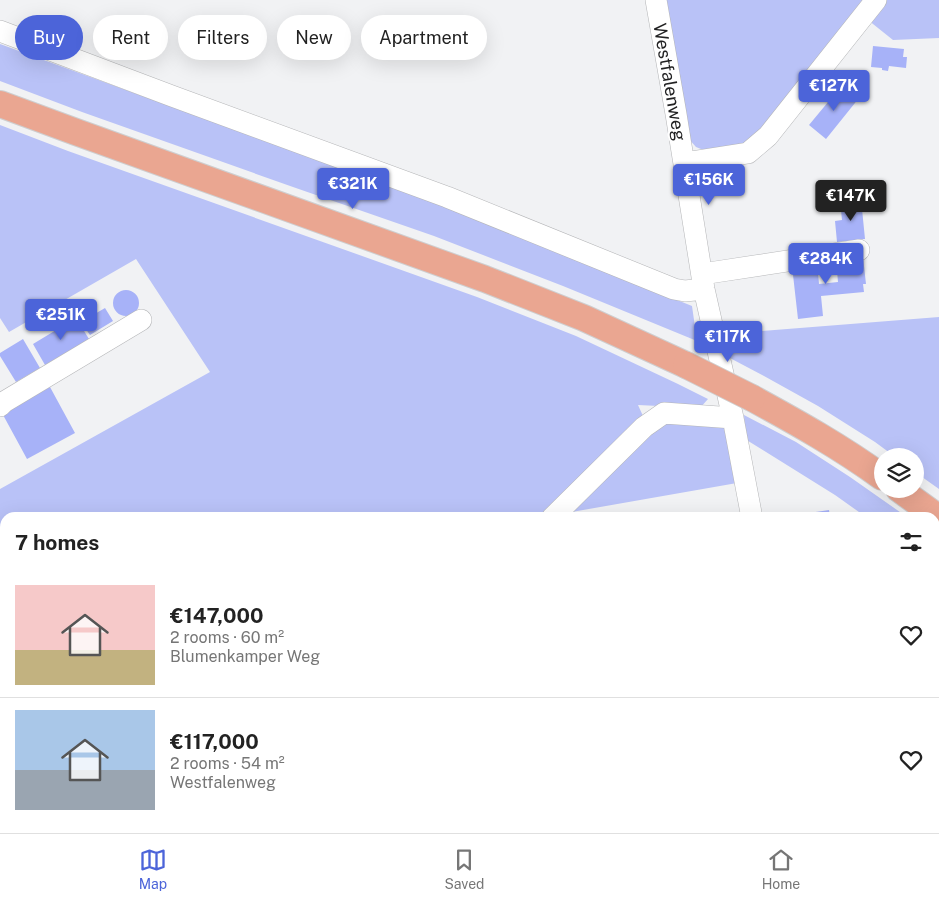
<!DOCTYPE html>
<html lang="en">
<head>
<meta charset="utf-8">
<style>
	body { margin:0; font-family:"Public Sans",sans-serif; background:#f6f6f6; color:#222; height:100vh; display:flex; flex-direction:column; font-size:19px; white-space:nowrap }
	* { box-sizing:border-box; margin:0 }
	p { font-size:16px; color:#767676 }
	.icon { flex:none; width:28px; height:28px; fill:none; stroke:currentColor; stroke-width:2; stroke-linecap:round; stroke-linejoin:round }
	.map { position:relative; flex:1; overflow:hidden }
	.drawer { position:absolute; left:0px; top:512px; width:940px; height:321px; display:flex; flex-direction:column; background:#fff; border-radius:15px 15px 0 0; box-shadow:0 5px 20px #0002 }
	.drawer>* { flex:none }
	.banner { position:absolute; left:15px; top:15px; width:500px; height:45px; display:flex; gap:10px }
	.fabs { position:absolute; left:874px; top:448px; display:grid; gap:10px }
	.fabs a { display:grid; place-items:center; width:50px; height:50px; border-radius:50%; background:#fff; box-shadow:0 5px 20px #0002; font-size:25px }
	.price { position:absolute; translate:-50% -42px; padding:0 11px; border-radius:5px; background:#4c64d9; color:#fff; font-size:16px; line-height:32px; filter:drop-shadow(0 1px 2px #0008) }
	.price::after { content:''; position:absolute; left:50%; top:30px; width:15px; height:11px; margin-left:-8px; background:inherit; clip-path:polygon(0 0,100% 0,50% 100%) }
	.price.active { background:#222; color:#fff }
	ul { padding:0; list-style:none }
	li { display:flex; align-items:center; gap:15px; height:125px; padding:0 15px }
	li+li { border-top:1px solid #e0e0e0 }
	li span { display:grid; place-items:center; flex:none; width:140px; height:100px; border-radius:0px; color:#555 }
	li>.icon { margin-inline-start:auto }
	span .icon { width:60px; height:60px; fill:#fffc; stroke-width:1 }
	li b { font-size:21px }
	h2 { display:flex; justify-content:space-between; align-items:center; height:60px; padding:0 15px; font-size:21px }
	.tag { padding:0 18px; border-radius:22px; background:#fff; box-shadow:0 5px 20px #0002; font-size:18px; line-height:45px }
	.tag.active { background:#4c64d9; color:#fff }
	.tabs { display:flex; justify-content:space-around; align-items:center; height:70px; border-top:1px solid #e0e0e0; background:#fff; font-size:14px; color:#767676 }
	.tabs a { display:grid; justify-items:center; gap:2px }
	.tabs .active { color:#4c64d9 }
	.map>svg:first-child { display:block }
	.green { fill:#b9c2f7 }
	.building { fill:#a7b2f8 }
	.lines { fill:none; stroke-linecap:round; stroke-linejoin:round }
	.minor-casing { stroke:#b5b6b8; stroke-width:22 }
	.major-casing { stroke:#cececf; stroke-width:28 }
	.minor { stroke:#fff; stroke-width:21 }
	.major { stroke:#eaa691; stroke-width:26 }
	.rail { stroke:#5d5d5f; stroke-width:4 }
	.major-bridge-casing { stroke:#cececf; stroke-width:28; stroke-linecap:butt }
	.major-bridge { stroke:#eaa691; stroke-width:26 }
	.labels { text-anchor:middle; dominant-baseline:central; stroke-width:4; stroke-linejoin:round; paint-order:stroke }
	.street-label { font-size:18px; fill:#222223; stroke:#fff }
</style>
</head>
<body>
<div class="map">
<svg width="939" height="833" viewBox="0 0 939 833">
	<rect width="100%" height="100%" fill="#f1f2f4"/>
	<path class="green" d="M662,0H865L750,145L706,151L696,147L689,139Z
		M884,0H939V38L893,40L868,20Z
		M0,44L443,206L692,306L697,341L563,286L434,236L293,187L82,112L0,81Z
		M0,125L68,151L477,297L576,336L678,384L708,399L700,408L638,405L643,416L543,517L5,518V692L0,693V489L210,372L136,259L9,332L0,318Z
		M939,317V489L915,472V456H894L875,442L818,406L764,376L728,357L723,334Z
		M744,415L796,442L850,477L907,517H866L835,495L745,439Z
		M662,423L727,426L737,483L566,513Z
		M69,829H390L388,833H89Z
		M404,829H804L805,833H402Z
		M818,829H899L898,833H819Z"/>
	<path class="building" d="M873,46L904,49L903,57H907L906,68L889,66L888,71L882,70V68L871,67Z
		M843,84L859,98L826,139L809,125Z
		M861,199L865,239L837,242L835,221L842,220L840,201Z
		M863,257L866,284H863L864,292L821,296L823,316L798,319L792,266L817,262L819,284L838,282L836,260Z
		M113 303a13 13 0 1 1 26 0a13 13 0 1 1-26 0Z
		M105,308L113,321L90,335L81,322Z
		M76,318L89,339L45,365L33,344Z
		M23,339L40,368L16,382L0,356V353Z
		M50,387L75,433L27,459L2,413Z
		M829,510L830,516L848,512L849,518H810L809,513Z
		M935,576L939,579V597L938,598L935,596Z
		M5,735V786L0,788V775L2,774L0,767V737Z"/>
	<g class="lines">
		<g class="minor-casing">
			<path id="minor" d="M656,0L676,114L704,289L733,418L752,518
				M0,31L172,96L447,197L674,289L685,291L704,289
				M684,163L748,153L768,136L876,0
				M702,274L859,250
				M0,406L4,402L141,320
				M552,518L644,427L664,413L733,418
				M0,822L5,823
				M28,829L46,833
				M811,829V833
				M396,833L398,829"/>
		</g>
		<g class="major-casing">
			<path id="major" d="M0,104L76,132L485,279L584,318L686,365
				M752,398C796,422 841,447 882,477
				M899,489L939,518"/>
		</g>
		<use href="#minor" class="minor"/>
		<use href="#major" class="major"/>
		<path class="rail" d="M935,762L939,750
			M911,833L913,829"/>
		<g class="major-bridge-casing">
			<path id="major-bridge" d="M686,365L752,398"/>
		</g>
		<use href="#major-bridge" class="major-bridge"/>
	</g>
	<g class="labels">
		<g class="street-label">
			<text transform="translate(670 82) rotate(80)">Westfalenweg</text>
		</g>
	</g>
</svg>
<div class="fabs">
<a><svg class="icon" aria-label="layers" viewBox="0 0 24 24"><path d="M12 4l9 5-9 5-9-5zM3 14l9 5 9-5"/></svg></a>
</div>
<b class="price" style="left:834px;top:112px">€127K</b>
<b class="price" style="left:709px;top:206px">€156K</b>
<b class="price" style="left:353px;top:210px">€321K</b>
<b class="price active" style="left:851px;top:222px">€147K</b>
<b class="price" style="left:826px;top:285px">€284K</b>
<b class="price" style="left:61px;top:341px">€251K</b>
<b class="price" style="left:728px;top:363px">€117K</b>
<div class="banner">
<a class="tag active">Buy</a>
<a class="tag">Rent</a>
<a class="tag">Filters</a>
<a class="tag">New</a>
<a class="tag">Apartment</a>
</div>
<section class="drawer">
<h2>7 homes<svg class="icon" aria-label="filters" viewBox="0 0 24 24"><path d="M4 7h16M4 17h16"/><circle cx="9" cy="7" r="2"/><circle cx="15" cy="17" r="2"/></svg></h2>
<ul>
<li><span style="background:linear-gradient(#f6c9c9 65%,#c2b280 0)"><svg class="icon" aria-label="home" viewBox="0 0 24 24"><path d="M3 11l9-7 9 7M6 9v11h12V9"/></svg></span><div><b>€147,000</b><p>2 rooms · 60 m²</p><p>Blumenkamper Weg</p></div><svg class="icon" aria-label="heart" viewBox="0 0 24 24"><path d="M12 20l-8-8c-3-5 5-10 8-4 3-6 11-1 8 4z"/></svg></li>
<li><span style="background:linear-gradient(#a9c7e8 60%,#9aa5b1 0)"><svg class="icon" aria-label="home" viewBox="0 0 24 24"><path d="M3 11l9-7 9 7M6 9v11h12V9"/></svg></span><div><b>€117,000</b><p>2 rooms · 54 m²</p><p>Westfalenweg</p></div><svg class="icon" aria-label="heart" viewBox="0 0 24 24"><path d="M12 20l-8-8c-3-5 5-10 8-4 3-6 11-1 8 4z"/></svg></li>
</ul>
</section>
</div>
<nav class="tabs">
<a class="active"><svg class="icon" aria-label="map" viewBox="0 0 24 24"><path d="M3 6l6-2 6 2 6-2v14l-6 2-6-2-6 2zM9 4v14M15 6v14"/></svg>Map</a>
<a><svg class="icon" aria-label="saved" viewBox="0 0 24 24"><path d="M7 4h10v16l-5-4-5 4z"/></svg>Saved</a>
<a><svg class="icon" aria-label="home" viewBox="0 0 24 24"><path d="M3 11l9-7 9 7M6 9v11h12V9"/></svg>Home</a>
</nav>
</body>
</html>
